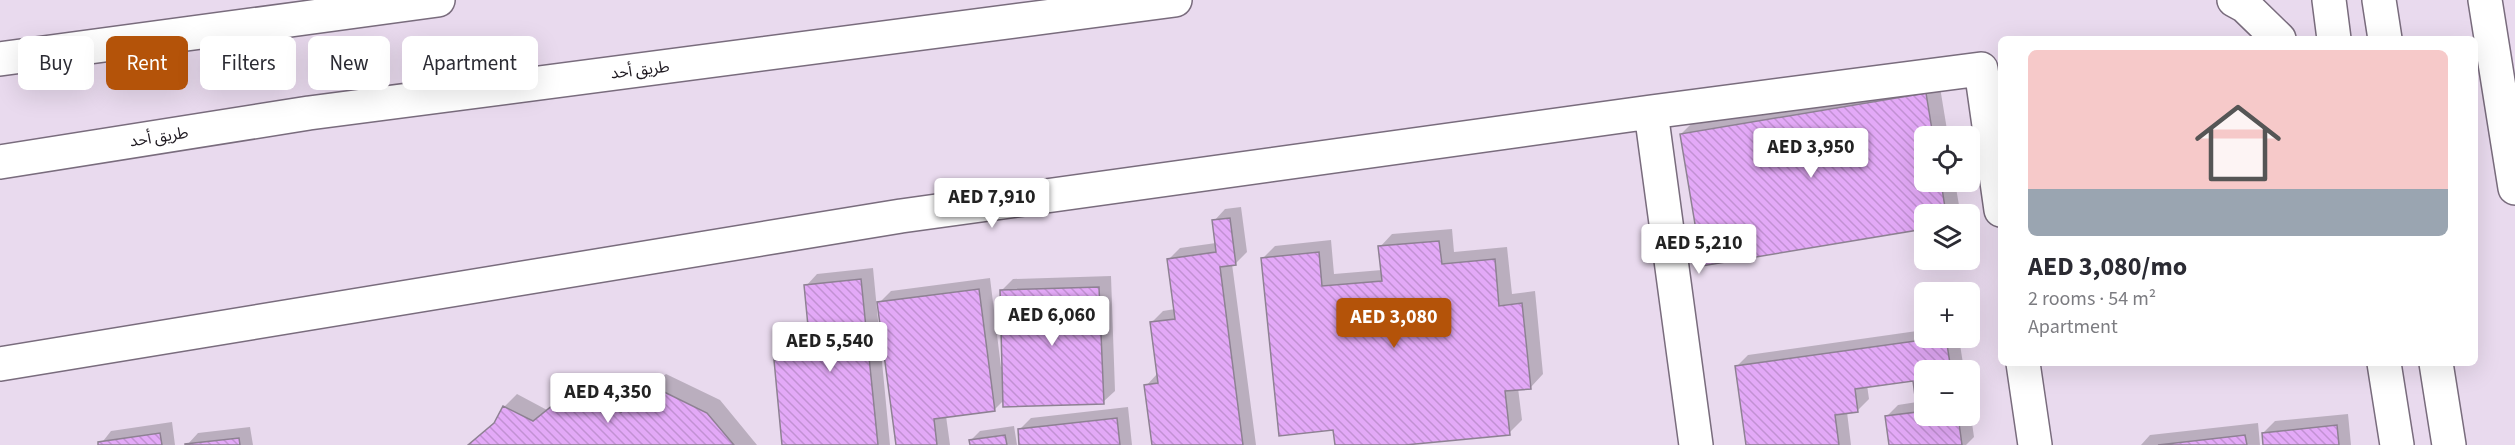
<!DOCTYPE html>
<html lang="en">
<head>
<meta charset="utf-8">
<style>
	body { margin:0; font-family:"Source Sans 3","Noto Sans Arabic",sans-serif; background:#f2f2f3; color:#2b2b33; height:100vh; display:flex; flex-direction:column; font-size:22px; white-space:nowrap }
	* { box-sizing:border-box; margin:0 }
	p { font-size:20px; color:#7c7c81 }
	.icon { flex:none; width:33px; height:33px; fill:none; stroke:currentColor; stroke-width:2; stroke-linecap:round; stroke-linejoin:round }
	.map { position:relative; flex:1; overflow:hidden }
	.side { position:absolute; left:1998px; top:36px; width:480px; height:330px; display:flex; flex-direction:column; background:#fff; border-radius:9px; box-shadow:0 6px 24px #0002 }
	.side>* { flex:none }
	.banner { position:absolute; left:18px; top:36px; width:570px; height:54px; display:flex; gap:12px }
	.fabs { position:absolute; left:1914px; top:126px; display:grid; gap:12px }
	.fabs a { display:grid; place-items:center; width:66px; height:66px; border-radius:9px; background:#fff; box-shadow:0 6px 24px #0002; font-size:30px }
	.price { position:absolute; translate:-50% -51px; padding:0 14px; border-radius:6px; background:#fff; color:#222; font-size:20px; line-height:39px; filter:drop-shadow(0 2px 3px #0008) }
	.price::after { content:''; position:absolute; left:50%; top:36px; width:18px; height:14px; margin-left:-9px; background:inherit; clip-path:polygon(0 0,100% 0,50% 100%) }
	.price.active { background:#b45309; color:#fff }
	ul { padding:0; list-style:none }
	li { display:grid; align-content:center; gap:12px; height:318px; padding:0 30px }
	li span { display:grid; place-items:center; height:186px; border-radius:9px; color:#555 }
	li>.icon { margin-inline-start:auto }
	span .icon { width:108px; height:108px; fill:#fffc; stroke-width:1 }
	li b { font-size:26px }
	.tag { padding:0 21px; border-radius:9px; background:#fff; box-shadow:0 6px 24px #0002; font-size:21px; line-height:54px }
	.tag.active { background:#b45309; color:#fff }
	.map>svg:first-child { display:block }
	.shadow { fill:#0003 }
	.building { fill:url(#building-back-hatch); stroke:#8e8193; stroke-width:1.5 }
	.lines { fill:none; stroke-linecap:round; stroke-linejoin:round }
	.minor-casing { stroke:#796c7d; stroke-width:36 }
	.primary-casing { stroke:#796c7d; stroke-width:36 }
	.minor { stroke:#fff; stroke-width:33 }
	.primary { stroke:#fff; stroke-width:33 }
	.labels { text-anchor:middle; dominant-baseline:central; stroke-width:6; stroke-linejoin:round; paint-order:stroke }
	.street-label { font-size:16px; fill:#1e1920; stroke:#fff }
</style>
</head>
<body>
<div class="map">
<svg width="2515" height="445" viewBox="0 0 2515 445">
	<defs>
		<pattern id="building-back-hatch" width="6" height="6" patternUnits="userSpaceOnUse" patternTransform="scale(1.5)"><rect width="6" height="6" fill="#e3a9f7"/><path d="M-1 5l2 2M0 0l6 6M5-1l2 2" fill="none" stroke="#c291d3"/></pattern>
	</defs>
	<rect width="100%" height="100%" fill="#e9daee"/>
	<path class="shadow" d="M1939,81L1948,136H1924V182H1955L1960,211L1957,214H1924V228L1703,264L1681,134L1694,121Z
		M1241,207L1247,252L1235,264H1232L1256,445H1154L1146,386L1157,374L1152,322L1163,311L1175,309L1169,259L1180,248L1216,243L1214,221L1225,209Z
		M1452,229L1454,252L1507,247L1512,294L1535,291L1543,374L1531,387L1518,388L1522,420L1509,433L1377,445H1337L1335,428L1262,259L1275,246L1331,240L1334,274L1382,270L1380,247L1392,234Z
		M873,268L890,445H784L776,360L787,349L812,347L806,286L817,274Z
		M1111,276L1115,391L1103,402L1005,399L994,410L946,416L950,445H898L879,303L891,291L990,278L1001,367L1004,366L1001,291L1013,279Z
		M1924,330V338H1959L1964,370H1924V416H1970V409L1974,437L1966,445H1891L1886,417L1898,405L1917,402L1914,379L1867,385L1869,399L1858,410L1847,412L1851,445H1748L1736,367L1748,355Z
		M666,374L720,400L757,445H469L498,420L504,407L517,394L547,410L587,377L635,400Z
		M1128,407L1132,445H1021L1019,430L1031,418Z
		M2348,414L2351,445H2265L2263,433L2275,421Z
		M172,422L175,445H100L111,431Z
		M2258,423L2260,445H2141L2150,435Z
		M1014,426L1017,445H971V440L980,431Z
		M250,427L253,445H187L198,433Z"/>
	<path class="building" d="M1926,93L1933,136H1924V182H1941L1946,214H1924V229L1702,266L1680,134Z
		M1230,218L1236,265L1220,267L1243,445H1152L1144,385L1158,383L1150,322L1175,319L1167,259L1216,252L1212,220Z
		M1439,241L1442,264L1495,259L1499,306L1522,303L1531,389L1505,391L1510,435L1405,445H1335L1333,430L1279,436L1261,258L1319,252L1322,286L1382,281L1378,246Z
		M861,279L878,445H782L774,360L811,357L804,285Z
		M1099,287L1104,404L1003,407L1000,290Z
		M979,289L995,411L934,419L937,445H896L877,302Z
		M1937,338H1946L1951,370H1924V416H1958L1962,445H1889L1885,416L1917,412L1913,381L1855,389L1858,412L1835,415L1839,445H1746L1735,366Z
		M652,386L707,413L734,445H468L494,423L503,406L533,421L573,389L621,412Z
		M1117,418L1120,445H1019L1018,429Z
		M2337,425L2339,445H2263L2262,433Z
		M160,433L162,445H98V442Z
		M1005,435L1007,445H970L969,440Z
		M2245,435L2247,445H2158Z
		M239,438L240,445H185V444Z"/>
	<g class="lines">
		<g class="minor-casing">
			<path id="minor" d="M2329,0L2334,39
				M1651,112L1696,445
				M2023,363L2035,445
				M2384,363L2397,445
				M0,364L901,216L1651,112L1981,69L2001,210"/>
		</g>
		<g class="primary-casing">
			<path id="primary" d="M2234,0L2245,6L2279,39
				M2379,0L2385,39
				M2485,0L2515,188
				M0,59L438,0
				M0,162L309,113L1175,0
				M2436,363L2449,445"/>
		</g>
		<use href="#minor" class="minor"/>
		<use href="#primary" class="primary"/>
	</g>
	<g class="labels">
		<g class="street-label">
			<text transform="translate(640 70) rotate(-7)">طريق أحد</text>
			<text transform="translate(159 137) rotate(-9)">طريق أحد</text>
		</g>
	</g>
</svg>
<div class="fabs">
<a><svg class="icon" aria-label="locate" viewBox="0 0 24 24"><circle cx="12" cy="12" r="6"/><path d="M12 2v4M12 18v4M2 12h4M18 12h4"/></svg></a>
<a><svg class="icon" aria-label="layers" viewBox="0 0 24 24"><path d="M12 4l9 5-9 5-9-5zM3 14l9 5 9-5"/></svg></a>
<a>+</a>
<a>−</a>
</div>
<b class="price" style="left:1811px;top:179px">AED 3,950</b>
<b class="price" style="left:992px;top:229px">AED 7,910</b>
<b class="price" style="left:1699px;top:275px">AED 5,210</b>
<b class="price" style="left:1052px;top:347px">AED 6,060</b>
<b class="price active" style="left:1394px;top:349px">AED 3,080</b>
<b class="price" style="left:830px;top:373px">AED 5,540</b>
<b class="price" style="left:608px;top:424px">AED 4,350</b>
<div class="banner">
<a class="tag">Buy</a>
<a class="tag active">Rent</a>
<a class="tag">Filters</a>
<a class="tag">New</a>
<a class="tag">Apartment</a>
</div>
<section class="side">
<ul>
<li><span style="background:linear-gradient(#f6c9c9 75%,#9aa5b1 0)"><svg class="icon" aria-label="home" viewBox="0 0 24 24"><path d="M3 11l9-7 9 7M6 9v11h12V9"/></svg></span><div><b>AED 3,080/mo</b><p>2 rooms · 54 m²</p><p>Apartment</p></div></li>
</ul>
</section>
</div>
</body>
</html>
